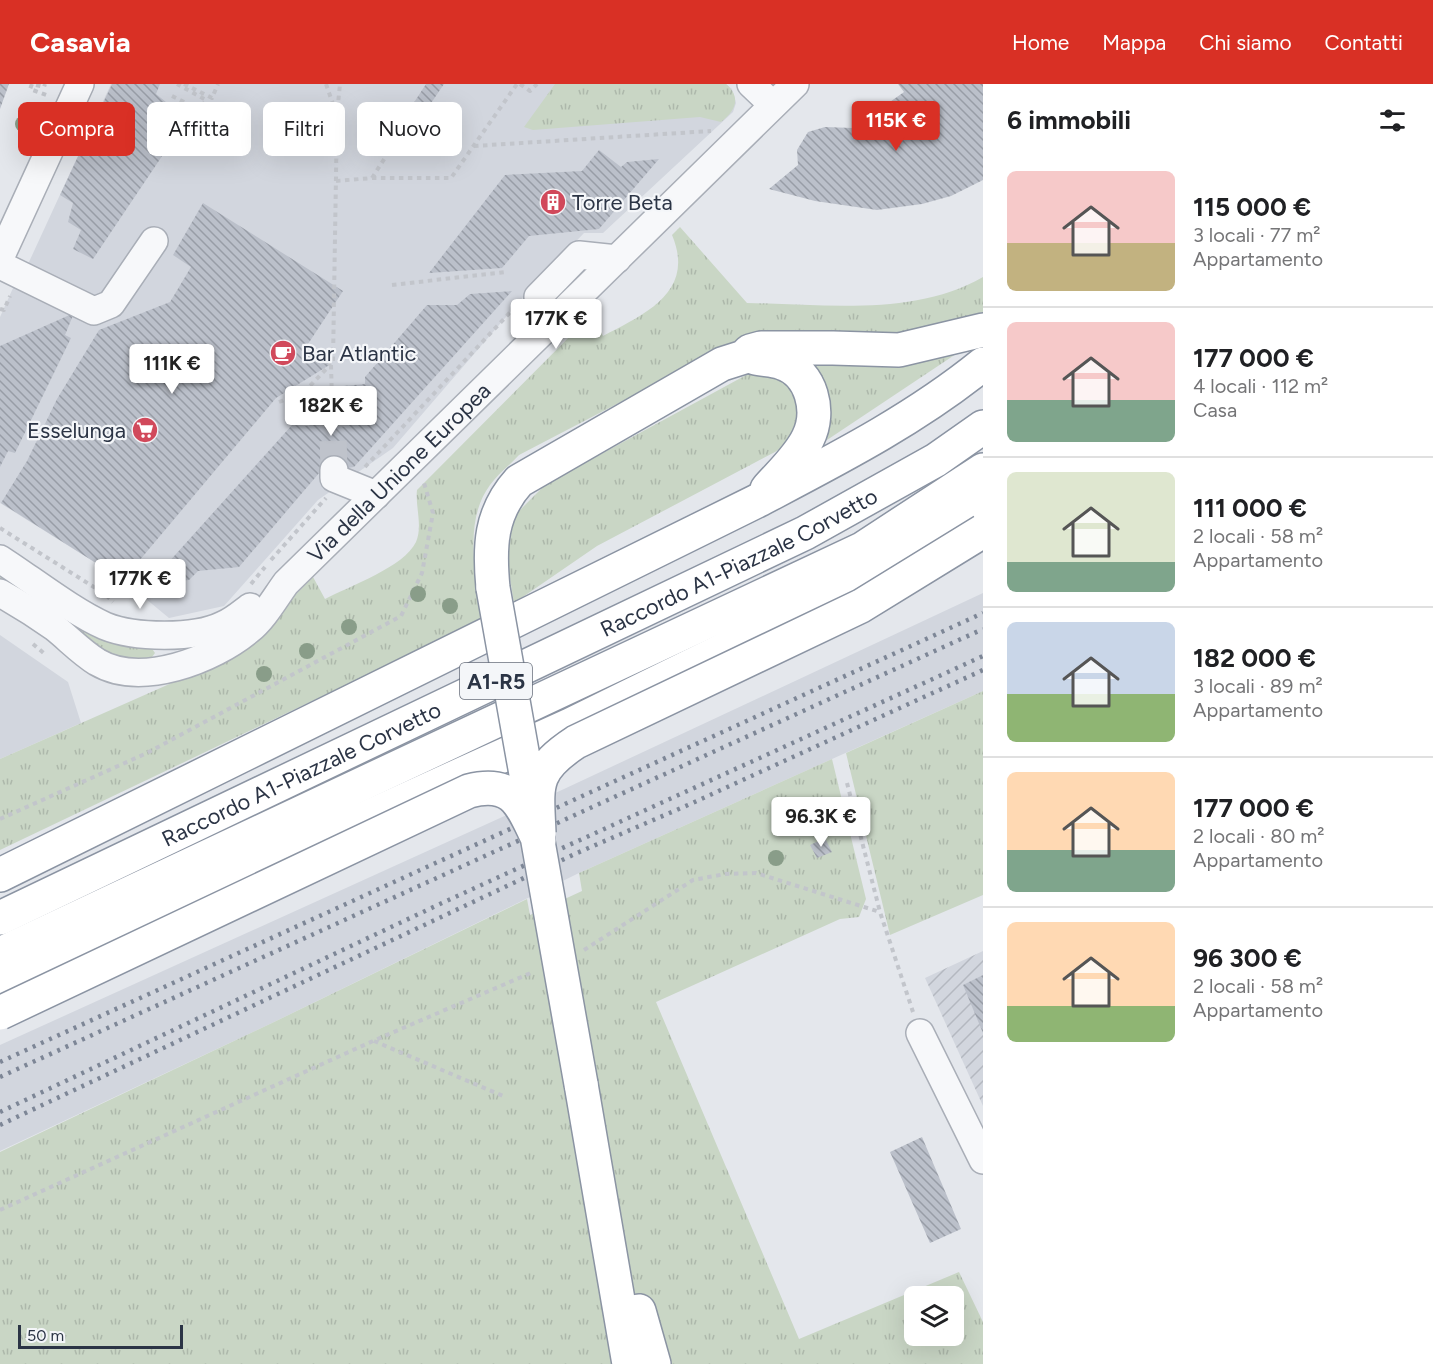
<!DOCTYPE html>
<html lang="it">
<head>
<meta charset="utf-8">
<style>
	body { margin:0; font-family:Figtree,sans-serif; background:#f2f2f2; color:#202124; height:100vh; display:flex; flex-direction:column; font-size:22px; white-space:nowrap }
	* { box-sizing:border-box; margin:0 }
	p { font-size:20px; color:#757577 }
	.icon { flex:none; width:33px; height:33px; fill:none; stroke:currentColor; stroke-width:2; stroke-linecap:round; stroke-linejoin:round }
	.map { position:relative; flex:1; overflow:hidden }
	.side { display:flex; flex-direction:column; background:#fff; width:450px }
	.side>* { flex:none }
	.banner { position:absolute; left:18px; top:18px; width:570px; height:54px; display:flex; gap:12px }
	.controls { position:absolute; left:904px; top:1202px; display:grid; gap:12px }
	.controls a { display:grid; place-items:center; width:60px; height:60px; border-radius:9px; background:#fff; box-shadow:0 6px 24px #0002; font-size:30px }
	.scale { position:absolute; left:18px; bottom:15px; width:165px; box-sizing:border-box; padding-left:6px; border:3px solid #2b3445; border-top:0; font-size:16px; line-height:21px; white-space:nowrap; color:#2b3445; -webkit-text-stroke:4px #f4f6f9; paint-order:stroke }
	.price { position:absolute; translate:-50% -51px; padding:0 14px; border-radius:6px; background:#fff; color:#222; font-size:20px; line-height:39px; filter:drop-shadow(0 2px 3px #0008) }
	.price::after { content:''; position:absolute; left:50%; top:36px; width:18px; height:14px; margin-left:-9px; background:inherit; clip-path:polygon(0 0,100% 0,50% 100%) }
	.price.current { background:#d93025; color:#fff }
	ul { padding:0; list-style:none }
	li { display:flex; align-items:center; gap:18px; height:150px; padding:0 24px }
	li+li { border-top:2px solid #e0e0e0 }
	li span { display:grid; place-items:center; flex:none; width:168px; height:120px; border-radius:9px; color:#555 }
	li>.icon { margin-inline-start:auto }
	span .icon { width:72px; height:72px; fill:#fffc; stroke-width:1 }
	li b { font-size:26px }
	h2 { display:flex; justify-content:space-between; align-items:center; height:72px; padding:0 24px; font-size:26px }
	.pill { padding:0 21px; border-radius:9px; background:#fff; box-shadow:0 6px 24px #0002; font-size:21px; line-height:54px }
	.pill.current { background:#d93025; color:#fff }
	header { display:flex; align-items:center; gap:36px; box-sizing:border-box; height:84px; padding:0 30px; background:#d93025; color:#fff }
	header strong { font-size:28px }
	nav { display:flex; gap:33px; margin-inline-start:auto; font-size:21px }
	main { display:flex; flex:1; min-height:0 }
	.map>svg:first-child { display:block }
	.built { fill:#d2d6de }
	.industrial { fill:url(#industrial-furrows) }
	.grass { fill:url(#grass-tufts); fill-rule:evenodd }
	.building { fill:url(#building-back-hatch) }
	.lines { fill:none; stroke-linecap:round; stroke-linejoin:round }
	.minor-tunnel { stroke:#bfc3cb; stroke-width:27; stroke-dasharray:27 14; stroke-linecap:butt }
	.minor-casing { stroke:#a9aeb7; stroke-width:30 }
	.highway-casing { stroke:#8b94a3; stroke-width:36 }
	.path { stroke:#c2c5cb; stroke-width:4; stroke-dasharray:4.5 4.5; stroke-linecap:butt }
	.minor { stroke:#f7f8fa; stroke-width:27 }
	.highway { stroke:#fff; stroke-width:33 }
	.rail { stroke:#7d8696; stroke-width:4.5; stroke-dasharray:3 6; stroke-linecap:butt }
	.highway-bridge-casing { stroke:#8b94a3; stroke-width:36; stroke-linecap:butt }
	.highway-bridge { stroke:#fff; stroke-width:33 }
	.tree { fill:#899d89 }
	.labels { text-anchor:middle; dominant-baseline:central; stroke-width:4.5; stroke-linejoin:round; paint-order:stroke }
	.shield { fill:#f4f6f9; stroke:#676e7b; stroke-width:1.5 }
	.shield-label { font-size:21px; font-weight:bold; fill:#2b3445 }
	.poi-label { font-size:22px; fill:#2b3445; stroke:#f4f6f9; text-anchor:start }
	.street-label { font-size:22px; fill:#2b3445; stroke:#f4f6f9 }
</style>
</head>
<body>
<header>
<strong>Casavia</strong>
<nav><a>Home</a><a>Mappa</a><a>Chi siamo</a><a>Contatti</a></nav>
</header>
<main>
<div class="map">
<svg width="983" height="1280" viewBox="0 0 983 1280">
	<defs>
		<pattern id="industrial-furrows" width="10" height="10" patternUnits="userSpaceOnUse" patternTransform="scale(1.5)"><rect width="10" height="10" fill="#d2d6de"/><path d="M-1 1l2-2M0 10L10 0M9 11l2-2" fill="none" stroke="#b4b8c0"/></pattern>
		<pattern id="grass-tufts" width="24" height="20" patternUnits="userSpaceOnUse" patternTransform="scale(1.5)"><rect width="24" height="20" fill="#c9d6c5"/><path d="M3 7l-1-3M5 7V3M7 7l1-3M15 17l-1-3M17 17v-4M19 17l1-3" fill="none" stroke="#adb8ab"/></pattern>
		<pattern id="building-back-hatch" width="6" height="6" patternUnits="userSpaceOnUse" patternTransform="scale(1.5)"><rect width="6" height="6" fill="#bbc0ca"/><path d="M-1 5l2 2M0 0l6 6M5-1l2 2" fill="none" stroke="#989da6"/></pattern>
	</defs>
	<rect width="100%" height="100%" fill="#e4e7ec"/>
	<path class="built" d="M111,0H726L732,5L736,19L733,28L603,149H584L524,212L393,364L318,416L224,522L169,534L123,496L0,419V233L22,184L29,178Z
		M983,509V607L579,789L274,938L0,1067V961L564,705Z
		M0,551L68,598L81,639L0,675Z"/>
	<path class="industrial" d="M983,867V1022L925,894Z"/>
	<path class="grass" d="M555,0H726C742,14 735,27 721,38L700,33L533,46L524,43Z
		M680,143L747,219C823,220 914,233 983,193V228L894,253L753,249L519,371C510,381 498,390 490,401C462,439 477,493 482,536L0,766V675L183,594L260,546L313,493L325,515C350,502 404,483 416,458C423,442 415,422 417,406L592,230L603,252C645,230 696,208 672,151Z
		M983,252L827,356C834,318 821,308 803,277Z
		M769,286L783,292L804,321L791,357L775,368L597,462L514,519L507,476L510,449L516,430L546,400L748,290Z
		M0,486L148,559L155,569L149,577L118,574L95,562L0,496Z
		M983,607V811L890,851L846,669Z
		M832,675L866,815L859,833L840,835L656,918L799,1255L959,1188L983,1238V1280H0V1068L274,938L527,815L530,831L582,807L579,789ZM915,1212H954V1251H915Z"/>
	<path class="building" d="M0,0H9L0,25Z
		M112,0H160L156,10L187,35L93,175L73,165L81,146L68,138L73,119L60,111Z
		M426,0H444L396,71L385,63Z
		M898,0H983V96L951,112L922,120L877,126L815,117L769,105L798,81L797,66L808,48L825,43L853,44L904,8Z
		M599,66L621,83L627,78L659,75L599,145L529,152L502,184L429,189L505,91L582,87Z
		M203,119L343,207L306,263L331,280L276,314L123,496L1,419L27,377L57,315L99,246L170,218L191,183L173,171Z
		M512,207L354,383L320,388L239,483L198,487L189,496L149,500L292,341L309,342L343,302L365,300V293L427,221H457L470,210Z
		M74,229L65,251L71,254L15,369L8,367L0,383V262Z
		M825,754L832,768L817,774L810,761Z
		M983,891V949L963,901Z
		M922,1053L961,1145L930,1159L890,1068Z"/>
	<g class="lines">
		<path class="minor-tunnel" d="M332,316L334,386"/>
		<g class="minor-casing">
			<g id="minor">
				<path d="M751,0L773,21"/>
				<path d="M0,174L80,0"/>
				<path d="M0,181L94,227L111,220L154,157"/>
				<path d="M543,247L538,213L579,171L617,175"/>
				<path d="M334,386V394L376,411"/>
				<path d="M0,475C31,495 73,528 105,542C134,554 195,555 223,541C233,537 242,529 250,523"/>
				<path id="s1" d="M0,509C18,519 37,531 54,543C68,554 81,568 97,578C141,604 213,576 249,546C264,534 275,514 286,499L795,0"/>
				<path d="M920,949L983,1076"/>
			</g>
		</g>
		<g class="highway-casing">
			<g id="highway">
				<path d="M755,274C764,276 774,276 782,279C812,289 821,328 808,354C799,373 781,389 767,405"/>
				<path d="M493,504C489,463 490,429 519,397L722,280L744,273L750,267L761,264H833L899,266L983,246"/>
				<path d="M0,791L757,417C835,376 914,336 983,280"/>
				<path id="s2" d="M0,834L805,449L936,376L983,343"/>
				<path d="M0,870L862,465L983,386"/>
				<path d="M0,900L570,641L843,507L983,419"/>
				<path d="M581,1000L629,1280"/>
				<path d="M639,1227L654,1280"/>
			</g>
		</g>
		<path class="path" d="M32,0L30,5L49,12
			M184,0L212,14L218,0
			M326,0L335,26
			M520,0L530,7L537,0
			M36,1L44,3L45,0
			M172,12L200,26L206,16L177,0
			M474,62L711,47
			M372,94L390,66
			M336,97L372,94H451L517,0
			M392,201L505,188
			M0,225L4,226L10,212
			M333,277L337,30L340,0
			M331,281L332,316
			M279,318L303,309L331,280
			M365,383L516,222
			M0,444L105,510L113,518
			M271,476L326,414
			M251,500L265,483
			M33,560L46,571
			M847,699L880,828L913,928
			M0,735L147,669L401,532L422,489L433,429L424,399
			M584,866L693,796L725,790L756,789L880,828
			M374,957L503,1012
			M0,1126L373,957L533,888"/>
		<use href="#minor" class="minor"/>
		<use href="#highway" class="highway"/>
		<path class="rail" d="M0,978L983,529
			M0,993L983,545
			M0,1028L442,819L983,572
			M0,1041L577,769L688,721L983,586"/>
		<g class="highway-bridge-casing">
			<path id="highway-bridge" d="M493,504L581,1000
				M539,749C537,701 532,687 576,658L861,522L983,447
				M0,929L469,707C515,695 522,723 539,757"/>
		</g>
		<use href="#highway-bridge" class="highway-bridge"/>
	</g>
	<g class="tree">
		<circle cx="23" cy="40" r="8"/>
		<circle cx="418" cy="510" r="8"/>
		<circle cx="450" cy="522" r="8"/>
		<circle cx="349" cy="543" r="8"/>
		<circle cx="307" cy="567" r="8"/>
		<circle cx="264" cy="590" r="8"/>
		<circle cx="776" cy="774" r="8"/>
	</g>
	<defs>
		<g id="building-disc" transform="scale(1.35)"><circle r="9.5" fill="#d1495b" stroke="#f4f6f9"/><path d="M-4-6H4V6H1V3H-1V6H-4ZM-2.5-4.3h1.7v1.8h-1.7ZM.8-4.3h1.7v1.8H.8ZM-2.5-1h1.7V.8h-1.7ZM.8-1h1.7V.8H.8Z" fill="#fff"/></g>
		<g id="cafe-disc" transform="scale(1.35)"><circle r="9.5" fill="#d1495b" stroke="#f4f6f9"/><path d="M-5.5-4.5H6V0H3Q3 3.5 0 3.5H-2.5Q-5.5 3.5-5.5 0ZM3-3.2v2h1.7v-2ZM-6 4.5H4V6H-6Z" fill="#fff"/></g>
		<g id="supermarket-disc" transform="scale(1.35)"><circle r="9.5" fill="#d1495b" stroke="#f4f6f9"/><path d="M-6-5.5h2.5l.6 2H6L4.5 2H-2.5L-4.4-4H-6ZM-1.5 3.2a1.3 1.3 0 1 0 .1 0ZM3 3.2a1.3 1.3 0 1 0 .1 0Z" fill="#fff"/></g>
	</defs>
	<g fill-rule="evenodd">
		<use href="#building-disc" x="553" y="118"/>
		<use href="#cafe-disc" x="283" y="269"/>
		<use href="#supermarket-disc" x="145" y="346"/>
	</g>
	<g class="labels">
		<rect class="shield" x="460" y="579" width="72" height="36" rx="4.5"/>
		<g class="shield-label">
			<text x="496" y="597">A1-R5</text>
		</g>
		<g class="poi-label">
			<text x="572" y="118">Torre Beta</text>
			<text x="302" y="269">Bar Atlantic</text>
			<text x="126" y="346" text-anchor="end">Esselunga</text>
		</g>
		<g class="street-label">
			<text stroke="none"><textPath href="#s1" startOffset="501">Via della Unione Europea</textPath></text>
			<text stroke="none"><textPath href="#s2" startOffset="820">Raccordo A1-Piazzale Corvetto</textPath></text>
			<text stroke="none"><textPath href="#s2" startOffset="334">Raccordo A1-Piazzale Corvetto</textPath></text>
		</g>
	</g>
</svg>
<div class="controls">
<a><svg class="icon" aria-label="layers" viewBox="0 0 24 24"><path d="M12 4l9 5-9 5-9-5zM3 14l9 5 9-5"/></svg></a>
</div>
<div class="scale">50 m</div>
<b class="price current" style="left:896px;top:68px">115K €</b>
<b class="price" style="left:556px;top:266px">177K €</b>
<b class="price" style="left:172px;top:311px">111K €</b>
<b class="price" style="left:331px;top:353px">182K €</b>
<b class="price" style="left:140px;top:526px">177K €</b>
<b class="price" style="left:821px;top:764px">96.3K €</b>
<div class="banner">
<a class="pill current">Compra</a>
<a class="pill">Affitta</a>
<a class="pill">Filtri</a>
<a class="pill">Nuovo</a>
</div>
</div>
<section class="side">
<h2>6 immobili<svg class="icon" aria-label="filters" viewBox="0 0 24 24"><path d="M4 7h16M4 17h16"/><circle cx="9" cy="7" r="2"/><circle cx="15" cy="17" r="2"/></svg></h2>
<ul>
<li><span style="background:linear-gradient(#f6c9c9 60%,#c2b280 0)"><svg class="icon" aria-label="home" viewBox="0 0 24 24"><path d="M3 11l9-7 9 7M6 9v11h12V9"/></svg></span><div><b>115 000 €</b><p>3 locali · 77 m²</p><p>Appartamento</p></div></li>
<li><span style="background:linear-gradient(#f6c9c9 65%,#7fa58c 0)"><svg class="icon" aria-label="home" viewBox="0 0 24 24"><path d="M3 11l9-7 9 7M6 9v11h12V9"/></svg></span><div><b>177 000 €</b><p>4 locali · 112 m²</p><p>Casa</p></div></li>
<li><span style="background:linear-gradient(#dfe7d0 75%,#7fa58c 0)"><svg class="icon" aria-label="home" viewBox="0 0 24 24"><path d="M3 11l9-7 9 7M6 9v11h12V9"/></svg></span><div><b>111 000 €</b><p>2 locali · 58 m²</p><p>Appartamento</p></div></li>
<li><span style="background:linear-gradient(#c9d6e8 60%,#8fb573 0)"><svg class="icon" aria-label="home" viewBox="0 0 24 24"><path d="M3 11l9-7 9 7M6 9v11h12V9"/></svg></span><div><b>182 000 €</b><p>3 locali · 89 m²</p><p>Appartamento</p></div></li>
<li><span style="background:linear-gradient(#ffd9b3 65%,#7fa58c 0)"><svg class="icon" aria-label="home" viewBox="0 0 24 24"><path d="M3 11l9-7 9 7M6 9v11h12V9"/></svg></span><div><b>177 000 €</b><p>2 locali · 80 m²</p><p>Appartamento</p></div></li>
<li><span style="background:linear-gradient(#ffd9b3 70%,#8fb573 0)"><svg class="icon" aria-label="home" viewBox="0 0 24 24"><path d="M3 11l9-7 9 7M6 9v11h12V9"/></svg></span><div><b>96 300 €</b><p>2 locali · 58 m²</p><p>Appartamento</p></div></li>
</ul>
</section>
</main>
</body>
</html>
